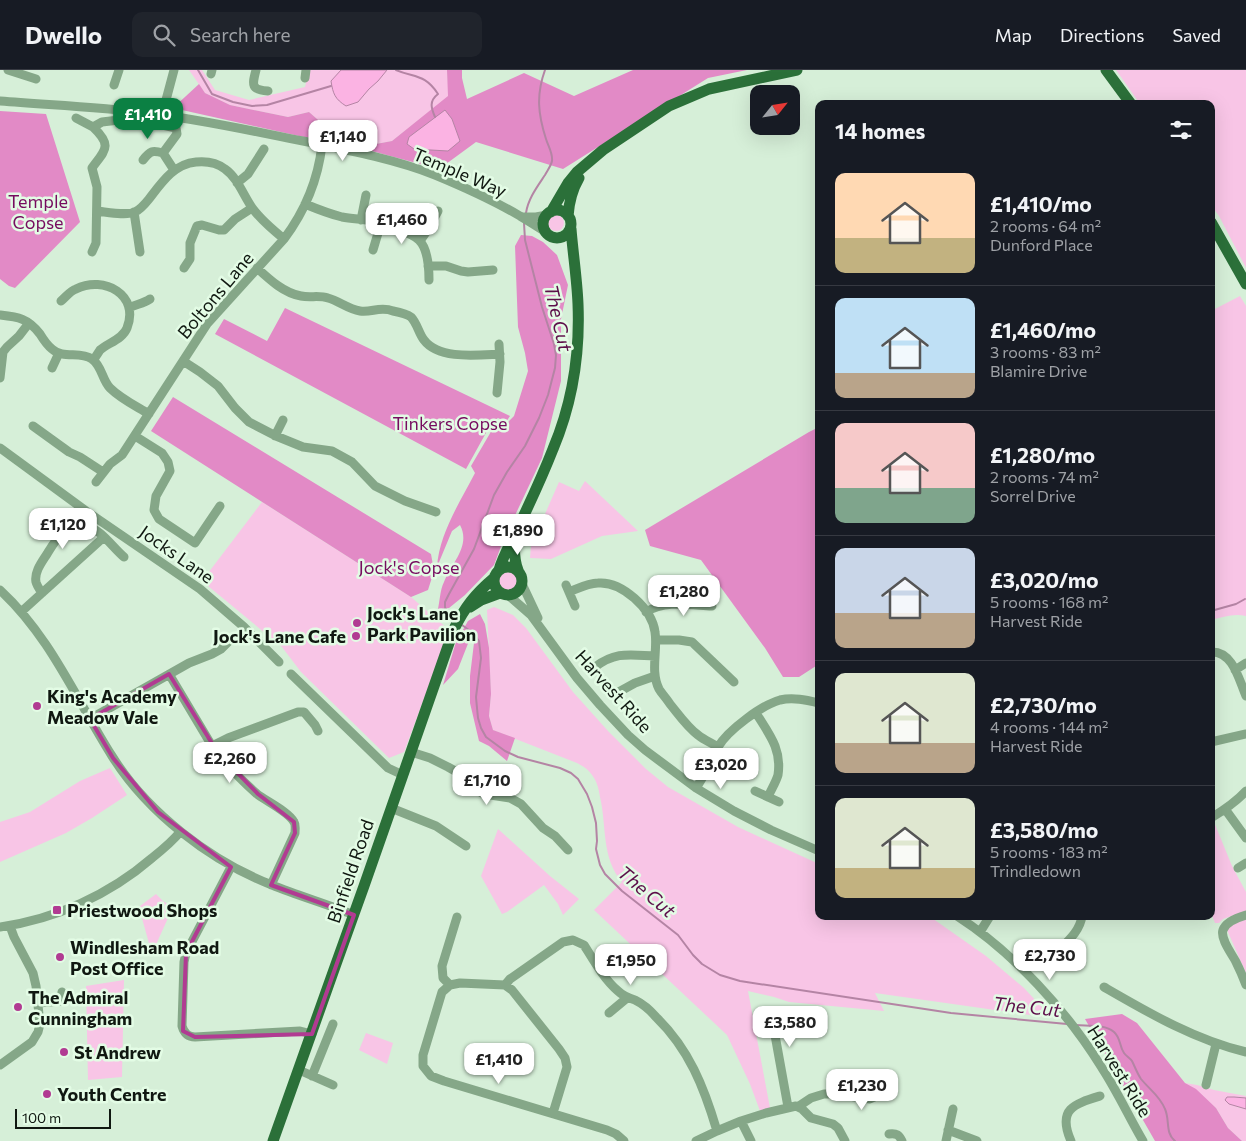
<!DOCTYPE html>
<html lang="en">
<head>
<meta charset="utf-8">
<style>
	body { margin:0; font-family:Commissioner,sans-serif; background:#20242c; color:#f1f3f6; height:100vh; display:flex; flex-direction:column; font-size:19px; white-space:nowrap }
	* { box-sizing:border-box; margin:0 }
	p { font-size:16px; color:#9ea1a6 }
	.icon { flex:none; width:28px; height:28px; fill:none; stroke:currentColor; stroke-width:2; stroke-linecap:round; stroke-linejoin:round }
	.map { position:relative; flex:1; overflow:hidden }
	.drawer { position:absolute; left:815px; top:30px; width:400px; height:820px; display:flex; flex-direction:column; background:#171b24; border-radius:10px; box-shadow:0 5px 20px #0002 }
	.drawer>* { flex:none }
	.needle { width:32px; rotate:60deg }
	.buttons { position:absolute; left:750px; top:15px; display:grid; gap:10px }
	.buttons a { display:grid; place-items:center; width:50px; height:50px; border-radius:10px; background:#171b24; box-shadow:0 5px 20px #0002; font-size:25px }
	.scale { position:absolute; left:15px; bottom:12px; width:96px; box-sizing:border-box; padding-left:5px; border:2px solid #101811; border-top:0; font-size:14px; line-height:18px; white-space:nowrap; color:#101811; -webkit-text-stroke:4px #e3fce5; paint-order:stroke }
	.price { position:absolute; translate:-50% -42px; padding:0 11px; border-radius:10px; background:#fff; color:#222; font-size:16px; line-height:32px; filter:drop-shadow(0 1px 2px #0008) }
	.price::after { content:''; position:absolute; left:50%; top:30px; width:15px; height:11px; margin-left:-8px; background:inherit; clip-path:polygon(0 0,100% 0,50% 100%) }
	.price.current { background:#0b8043; color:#fff }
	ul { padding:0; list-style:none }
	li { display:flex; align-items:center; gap:15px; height:125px; padding:0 20px }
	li+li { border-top:1px solid #363941 }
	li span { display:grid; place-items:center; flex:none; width:140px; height:100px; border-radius:10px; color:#555 }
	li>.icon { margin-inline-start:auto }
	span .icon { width:60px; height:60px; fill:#fffc; stroke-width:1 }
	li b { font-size:21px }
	h2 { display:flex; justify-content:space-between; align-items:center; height:60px; padding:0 20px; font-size:21px }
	header { display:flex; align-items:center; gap:30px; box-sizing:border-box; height:70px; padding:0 25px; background:#171b24; border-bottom:1px solid #363941 }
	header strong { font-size:24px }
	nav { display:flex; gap:28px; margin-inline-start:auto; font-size:18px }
	.search { width:350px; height:45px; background:#20242c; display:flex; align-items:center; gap:12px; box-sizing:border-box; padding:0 18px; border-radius:10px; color:#9ea1a6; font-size:19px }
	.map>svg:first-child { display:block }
	.green { fill:#f8c5e6 }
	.forest { fill:#e28ac6 }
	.water { fill:#fbb3e3; stroke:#b484a4 }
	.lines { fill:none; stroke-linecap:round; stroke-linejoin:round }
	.stream { stroke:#b484a4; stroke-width:2 }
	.minor { stroke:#85a788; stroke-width:9 }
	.major { stroke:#2b7039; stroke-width:11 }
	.marked { fill:none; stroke:#b13b92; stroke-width:4; stroke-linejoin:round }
	.poi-dot { fill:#b13b92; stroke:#e3fce5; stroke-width:2 }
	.labels { text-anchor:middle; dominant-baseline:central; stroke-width:5; stroke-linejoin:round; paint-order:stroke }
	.street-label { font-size:18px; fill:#101811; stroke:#e3fce5 }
	.park-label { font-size:18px; fill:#760c5f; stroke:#e3fce5 }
	.poi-label { font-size:18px; font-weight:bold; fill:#101811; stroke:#e3fce5; text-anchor:start }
	.water-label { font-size:19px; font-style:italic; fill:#5d0f4a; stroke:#e3fce5 }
</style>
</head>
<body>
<header>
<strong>Dwello</strong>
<div class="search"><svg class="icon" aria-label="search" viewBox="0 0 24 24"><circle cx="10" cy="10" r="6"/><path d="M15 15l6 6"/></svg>Search here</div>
<nav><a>Map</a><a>Directions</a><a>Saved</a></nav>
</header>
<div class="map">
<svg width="1246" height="1071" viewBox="0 0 1246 1071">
	<rect width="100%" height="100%" fill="#d6efd8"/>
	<path class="green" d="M189,0H202L215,20L249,30L305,17L309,0H447L449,26L392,71L376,74L356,65L325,56L309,42L288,47L230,35L205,23Z
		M1116,0H1246V198L1219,146L1211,135V34H1140Z
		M548 153a8 8 0 1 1 16 0a8 8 0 1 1-16 0Z
		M1240,226L1246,236V546C1234,543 1223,547 1211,550V241Z
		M585,411L638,461L602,466L551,489L530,488L531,476L559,412L579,421Z
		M262,432L411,527L448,559L447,567L404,682L389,688L301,602L282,577L202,511Z
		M497 511a10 10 0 1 1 20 0a10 10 0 1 1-20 0Z
		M494,537L513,545L526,558L573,622L608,661L646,699L668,717L738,757L819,794V846H929L986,886L1024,918L1052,948L875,923L884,941L789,932L774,927L748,921L770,1038L760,1041L750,1014L727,965L594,840L622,812C601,787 607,757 600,727C599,720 597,711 592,705C589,700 583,696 577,693L493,660L489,646L491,624L487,540Z
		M110,698L127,725L92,748L66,763L0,792V752L30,742L80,711Z
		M1214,752L1232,796L1246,822V841L1223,849L1219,853H1215L1211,843V754Z
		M498,759L550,806L579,829L563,845L558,834L544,815L507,842L502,844L481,806Z
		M156,824L163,831L173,837L154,879L150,877L140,841H137L136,839Z
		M1246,847V903L1227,860L1230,855Z
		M124,910L122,1007L88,1010L86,916Z
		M366,963L393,973L387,994L359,980Z
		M1185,1013L1197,1015L1214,1020L1246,1026V1028L1234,1027L1237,1037L1246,1039V1071H1242L1228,1058L1216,1038Z"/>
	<path class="forest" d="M447,0H462V8L467,29L524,3L574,26L633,0H747L708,8L563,99L476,72L446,94L435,98L353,76L299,66L173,38L199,14L205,23L230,35L288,47L309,42L325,56L356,65L376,74L392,71L448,26Z
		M0,41L46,44L80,152L15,218L9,216L0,209Z
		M521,165L532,166L543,172L557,185L568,215L561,249V311L542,388L503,471L494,495L465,525L449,538L438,539C440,530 440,520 444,512C452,492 471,476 460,455L452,461L437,497C439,464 460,432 475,403L471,396L496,353L504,356L514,346L528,301L525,283L518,257L515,176Z
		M285,238L510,346L506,352L498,348L492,352L466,399L215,264L224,249L267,271Z
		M173,327L431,484L434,501L428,520L411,527L151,361Z
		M819,357V594L799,607H783L765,578L701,490L650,476L645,460L809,362Z
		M480,544L485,554L489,578L491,624L489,646L493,660L515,668L507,691L489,676L479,671L470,633V606L474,573L471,570L469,571L458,599L443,615L456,572L468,551Z
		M1122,944L1137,953L1185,1013L1196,1019L1216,1038L1228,1058L1242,1071H1155L1085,949Z"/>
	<path class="water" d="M341,0H387L378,11L369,19L358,32L346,36C335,29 333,24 331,11Z
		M445,40L452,49L460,71L448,81L414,79L407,74L409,67Z
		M1227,1027H1234L1246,1028V1039L1229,1034L1225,1030Z"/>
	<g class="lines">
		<path class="stream" d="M198,0L212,24L233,32L252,36L267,35L331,16
			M396,0C415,8 425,4 438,24C429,31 431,38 435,47
			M526,143C528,129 537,117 545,105C547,101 551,96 552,91C553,83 548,76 546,69C538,44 536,25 545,0
			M1211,541L1236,534L1245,529
			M454,549L447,544L445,537V532L449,524L474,479L494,425L507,402L525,376L539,348L548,325L555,298L556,285L554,274L542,237L525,170L524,153
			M462,555L473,563L479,571L481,588L476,627L477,638L478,648L481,658L486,667L505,681L518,687L560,698L571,703L578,709L587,724L592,737L596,753L597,771L596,779L600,795L605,804L622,821L678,865L693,885L702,894L720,905L740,911L951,943L1067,954
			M1076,955C1088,956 1105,954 1114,962C1121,968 1119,976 1124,983C1126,986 1130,988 1132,991C1135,997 1137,1003 1141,1009C1149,1019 1160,1026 1165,1039C1170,1050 1165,1063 1175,1071"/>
		<path class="minor" d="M8,0L36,9
			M256,0C252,15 251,20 268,21
			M211,4L212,0
			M305,8L306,0
			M114,15L119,0
			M0,31C49,35 98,37 147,43C199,49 252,61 303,71C347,80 394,89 435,105C464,117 493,130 520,146C529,151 537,157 546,162
			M162,45L174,0
			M76,48L93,57
			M149,52L176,58L177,64L163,83L174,100
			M143,90C150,81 152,80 163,83
			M237,113L248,104L264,79
			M305,134C317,139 330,144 342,147C352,149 362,149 373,151C381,152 413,164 419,170C428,179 429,198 429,210
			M97,141C107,142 126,146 135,142C141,139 145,134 149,129C162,112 174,94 196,92C206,91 216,92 225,99C238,108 244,127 253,139C262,151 273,160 284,169
			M134,142L140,182
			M522,147H536L547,145
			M361,150L366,125
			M420,171L427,161L438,141
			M373,180L381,153
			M92,182L96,173L97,117L92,98C105,80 113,76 93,57L102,52L119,50
			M428,196H446L461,201L468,202L493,200
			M184,198L190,189V173L197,156L202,155L219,160H224L235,149L252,138
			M257,198C270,210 284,223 301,226C310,228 319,225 328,228C339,231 348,239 360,241C371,243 380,236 393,241C398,242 407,244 411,247C417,253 419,264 424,270C439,290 478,285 500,284
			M61,231C66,227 70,221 76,219C104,205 140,225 127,258C123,269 108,273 100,280C98,283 96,287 93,290
			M129,238C136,234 143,234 150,229
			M0,245C18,247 28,248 40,264C43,269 47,275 52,279C63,289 80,281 92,289C102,296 102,310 110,318C121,329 136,336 149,344
			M183,291L200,302L218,316L235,338L249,352L276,366L303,377L332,381L352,392L375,416L405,431L436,442
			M52,298L59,283
			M0,308L3,282L7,277L19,266L29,253
			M497,323L500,292L499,274
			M33,356L69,382L80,387L103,402
			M135,366L162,383L168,392L170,401L156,426L154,440L159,449L195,473L220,436
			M275,366L283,350
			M0,378L86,441L200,519L244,557L279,592
			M96,412L110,394L122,385L207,254L284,169C305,141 318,110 322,75
			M522,514L538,548
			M566,515L575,536
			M0,520C50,566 76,629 112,686C147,742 210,791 272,815C299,826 327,834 354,845
			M569,522C579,518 588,513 598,513C622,511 652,539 655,562C658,580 650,601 659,619C662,624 667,629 670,634C679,645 687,657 698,665C704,670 712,673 718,677
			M42,523C40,520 37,516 36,512C34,502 42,492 47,484C55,471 67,450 85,455C102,460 112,477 124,487
			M508,525L531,545L577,608L600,635L628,665L645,680L696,718L734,741L771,760L819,781
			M21,542L104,467
			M646,542C665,530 690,535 712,536
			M656,570H679L692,572L734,612
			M1211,582C1233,581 1239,610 1246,626
			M595,597C616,581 630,585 655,586
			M1235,600L1246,593
			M169,604L212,676C225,693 241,710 257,724C266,731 289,742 294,752C296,755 295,759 295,763L271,815
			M291,604L388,698L403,705
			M615,624L635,613L655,606
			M756,643C769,664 782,679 778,705C776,712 771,720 768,727
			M90,649L189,593L212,584L221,579L232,568
			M1211,672L1246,664
			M212,676L228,668L298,642H304L315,655L318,661
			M411,682L430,688L448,697L464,706L475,719L484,724L510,728L521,734L543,758L555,766L568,780
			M696,718C702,709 707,700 712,691C714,686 716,681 718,677C728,660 762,635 780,630C793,627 806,630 819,633
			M755,721L779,732
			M391,738L436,756L466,776
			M1225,739L1246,768
			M1211,748C1224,740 1236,732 1246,721
			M231,797L186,883L184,892L182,956C184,963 188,967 195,967L300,961L312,964
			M1238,798L1246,793
			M1246,845C1239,847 1226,851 1223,860C1220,869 1232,884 1236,892C1240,900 1243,907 1246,915
			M957,846C1013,882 1067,941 1102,998C1117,1021 1129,1047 1143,1071
			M0,857C56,849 109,825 152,788C162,780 172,772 180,762
			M980,862L990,846
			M1058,881C1068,871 1080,861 1082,846
			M450,915L442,922L423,985V996L431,1006L444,1011L607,1060L616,1064L624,1071
			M450,915L460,913L505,915L512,920L559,979L565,988L567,997L553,1043
			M450,915L443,908L442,896L457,847
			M505,915L510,909L563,872L573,870L584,875C594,891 604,909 618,921C623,926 628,928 635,930C643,934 650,940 656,947C689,979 704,1017 717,1061
			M1104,917C1149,943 1195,970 1246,982
			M39,933L61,931L62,922
			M609,943L627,928
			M761,955L773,954L788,1037
			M0,995L32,972L38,962L40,954L36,916L33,903L14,867L10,856
			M299,1000L333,1015
			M312,1006L333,954
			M1206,1015L1216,974
			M799,1036L811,1028L824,1024H834L870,1029L886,1022
			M741,1051L751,1071
			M948,1060L977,1071
			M889,1064C897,1063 899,1065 902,1071
			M696,1071L717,1061L741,1051L766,1043L796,1036L802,1039L811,1048L833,1054L838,1058L845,1071
			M946,1071L953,1039
			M1071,1071C1057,1039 1074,1034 1100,1026"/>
		<path class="major" d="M1106,0L1131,34
			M543 154a14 14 0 1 1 28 0a14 14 0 1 1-28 0Z
			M551,142L568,113L577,102L603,80L669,36L709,19L797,0
			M568,146C569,132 572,120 579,108
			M1211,152L1246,214
			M515,467C514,478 514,490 518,500
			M494 511a14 14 0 1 1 28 0a14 14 0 1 1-28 0Z
			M499,500C503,486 510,475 516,462C529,435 542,407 553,379C572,334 580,283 578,234C577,209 573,184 571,159
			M470,537L481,530L500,523
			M273,1071L336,894L364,816L454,559C465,537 475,524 494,508"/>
	</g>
	<path class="marked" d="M169,604L218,683L258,724L294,752L295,763L271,815L354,845L312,964L195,967L183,961L186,883L231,797L158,742L113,688L90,649Z"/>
	<g class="poi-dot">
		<circle cx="357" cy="553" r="5"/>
		<circle cx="356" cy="566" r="5"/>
		<circle cx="37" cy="636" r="5"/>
		<rect x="52" y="835" width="10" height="10" rx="2.5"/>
		<circle cx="60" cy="887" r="5"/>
		<circle cx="18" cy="937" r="5"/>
		<circle cx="64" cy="982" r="5"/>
		<circle cx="47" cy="1024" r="5"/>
	</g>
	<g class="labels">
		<g class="street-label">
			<text transform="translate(460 102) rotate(23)">Temple Way</text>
			<text transform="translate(215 225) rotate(-50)">Boltons Lane</text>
			<text transform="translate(177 484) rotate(35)">Jocks Lane</text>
			<text transform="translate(614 621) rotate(48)">Harvest Ride</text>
			<text transform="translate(350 801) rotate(-71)">Binfield Road</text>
			<text transform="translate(1120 1001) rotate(58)">Harvest Ride</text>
		</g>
		<g class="park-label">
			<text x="38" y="131">Temple<tspan x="38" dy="21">Copse</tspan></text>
			<text x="450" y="353">Tinkers Copse</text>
			<text x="409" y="497">Jock's Copse</text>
		</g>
		<g class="poi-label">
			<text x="367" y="543">Jock's Lane<tspan x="367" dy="21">Park Pavilion</tspan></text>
			<text x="346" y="566" text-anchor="end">Jock's Lane Cafe</text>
			<text x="47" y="626">King's Academy<tspan x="47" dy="21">Meadow Vale</tspan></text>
			<text x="67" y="840">Priestwood Shops</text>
			<text x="70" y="877">Windlesham Road<tspan x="70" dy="21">Post Office</tspan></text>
			<text x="28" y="927">The Admiral<tspan x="28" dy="21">Cunningham</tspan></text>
			<text x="74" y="982">St Andrew</text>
			<text x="57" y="1024">Youth Centre</text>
		</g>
		<g class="water-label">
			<text transform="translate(559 248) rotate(77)">The Cut</text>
			<text transform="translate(647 821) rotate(40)">The Cut</text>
			<text transform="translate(1027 936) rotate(6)">The Cut</text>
		</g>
	</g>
</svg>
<div class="buttons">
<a><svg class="needle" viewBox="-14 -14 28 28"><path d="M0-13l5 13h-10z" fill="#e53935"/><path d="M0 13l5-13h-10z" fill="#9ea1a6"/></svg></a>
</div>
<div class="scale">100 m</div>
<b class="price current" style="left:148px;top:70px">£1,410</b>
<b class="price" style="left:343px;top:92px">£1,140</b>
<b class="price" style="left:402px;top:175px">£1,460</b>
<b class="price" style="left:63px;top:480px">£1,120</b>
<b class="price" style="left:518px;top:486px">£1,890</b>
<b class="price" style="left:684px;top:547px">£1,280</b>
<b class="price" style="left:230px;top:714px">£2,260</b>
<b class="price" style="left:721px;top:720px">£3,020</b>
<b class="price" style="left:487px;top:736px">£1,710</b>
<b class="price" style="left:1050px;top:911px">£2,730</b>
<b class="price" style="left:631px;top:916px">£1,950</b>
<b class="price" style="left:790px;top:978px">£3,580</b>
<b class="price" style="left:499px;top:1015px">£1,410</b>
<b class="price" style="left:862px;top:1041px">£1,230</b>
<section class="drawer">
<h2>14 homes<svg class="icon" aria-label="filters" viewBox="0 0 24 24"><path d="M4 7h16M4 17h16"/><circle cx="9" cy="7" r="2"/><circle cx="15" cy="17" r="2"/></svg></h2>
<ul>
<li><span style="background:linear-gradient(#ffd9b3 65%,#c2b280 0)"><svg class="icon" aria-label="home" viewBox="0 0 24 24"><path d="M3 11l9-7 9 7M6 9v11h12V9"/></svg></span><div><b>£1,410/mo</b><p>2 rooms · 64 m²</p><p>Dunford Place</p></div></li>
<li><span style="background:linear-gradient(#bfe0f5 75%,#b9a48a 0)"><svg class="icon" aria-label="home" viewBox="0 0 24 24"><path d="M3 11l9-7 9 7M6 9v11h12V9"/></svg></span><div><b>£1,460/mo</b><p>3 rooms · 83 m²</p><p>Blamire Drive</p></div></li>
<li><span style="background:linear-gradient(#f6c9c9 65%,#7fa58c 0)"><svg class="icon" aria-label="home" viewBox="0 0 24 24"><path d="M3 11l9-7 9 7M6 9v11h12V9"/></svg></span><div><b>£1,280/mo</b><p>2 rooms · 74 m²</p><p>Sorrel Drive</p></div></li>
<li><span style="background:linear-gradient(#c9d6e8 65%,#b9a48a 0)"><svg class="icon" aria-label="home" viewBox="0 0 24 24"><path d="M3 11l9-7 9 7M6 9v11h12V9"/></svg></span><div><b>£3,020/mo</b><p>5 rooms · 168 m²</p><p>Harvest Ride</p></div></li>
<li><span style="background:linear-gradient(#dfe7d0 70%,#b9a48a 0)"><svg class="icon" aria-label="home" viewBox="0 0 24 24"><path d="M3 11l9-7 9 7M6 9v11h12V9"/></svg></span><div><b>£2,730/mo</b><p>4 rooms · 144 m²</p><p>Harvest Ride</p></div></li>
<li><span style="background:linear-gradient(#dfe7d0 70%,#c2b280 0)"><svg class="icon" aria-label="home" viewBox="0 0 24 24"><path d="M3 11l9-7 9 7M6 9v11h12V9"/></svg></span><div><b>£3,580/mo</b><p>5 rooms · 183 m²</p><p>Trindledown</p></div></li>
</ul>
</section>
</div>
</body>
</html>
